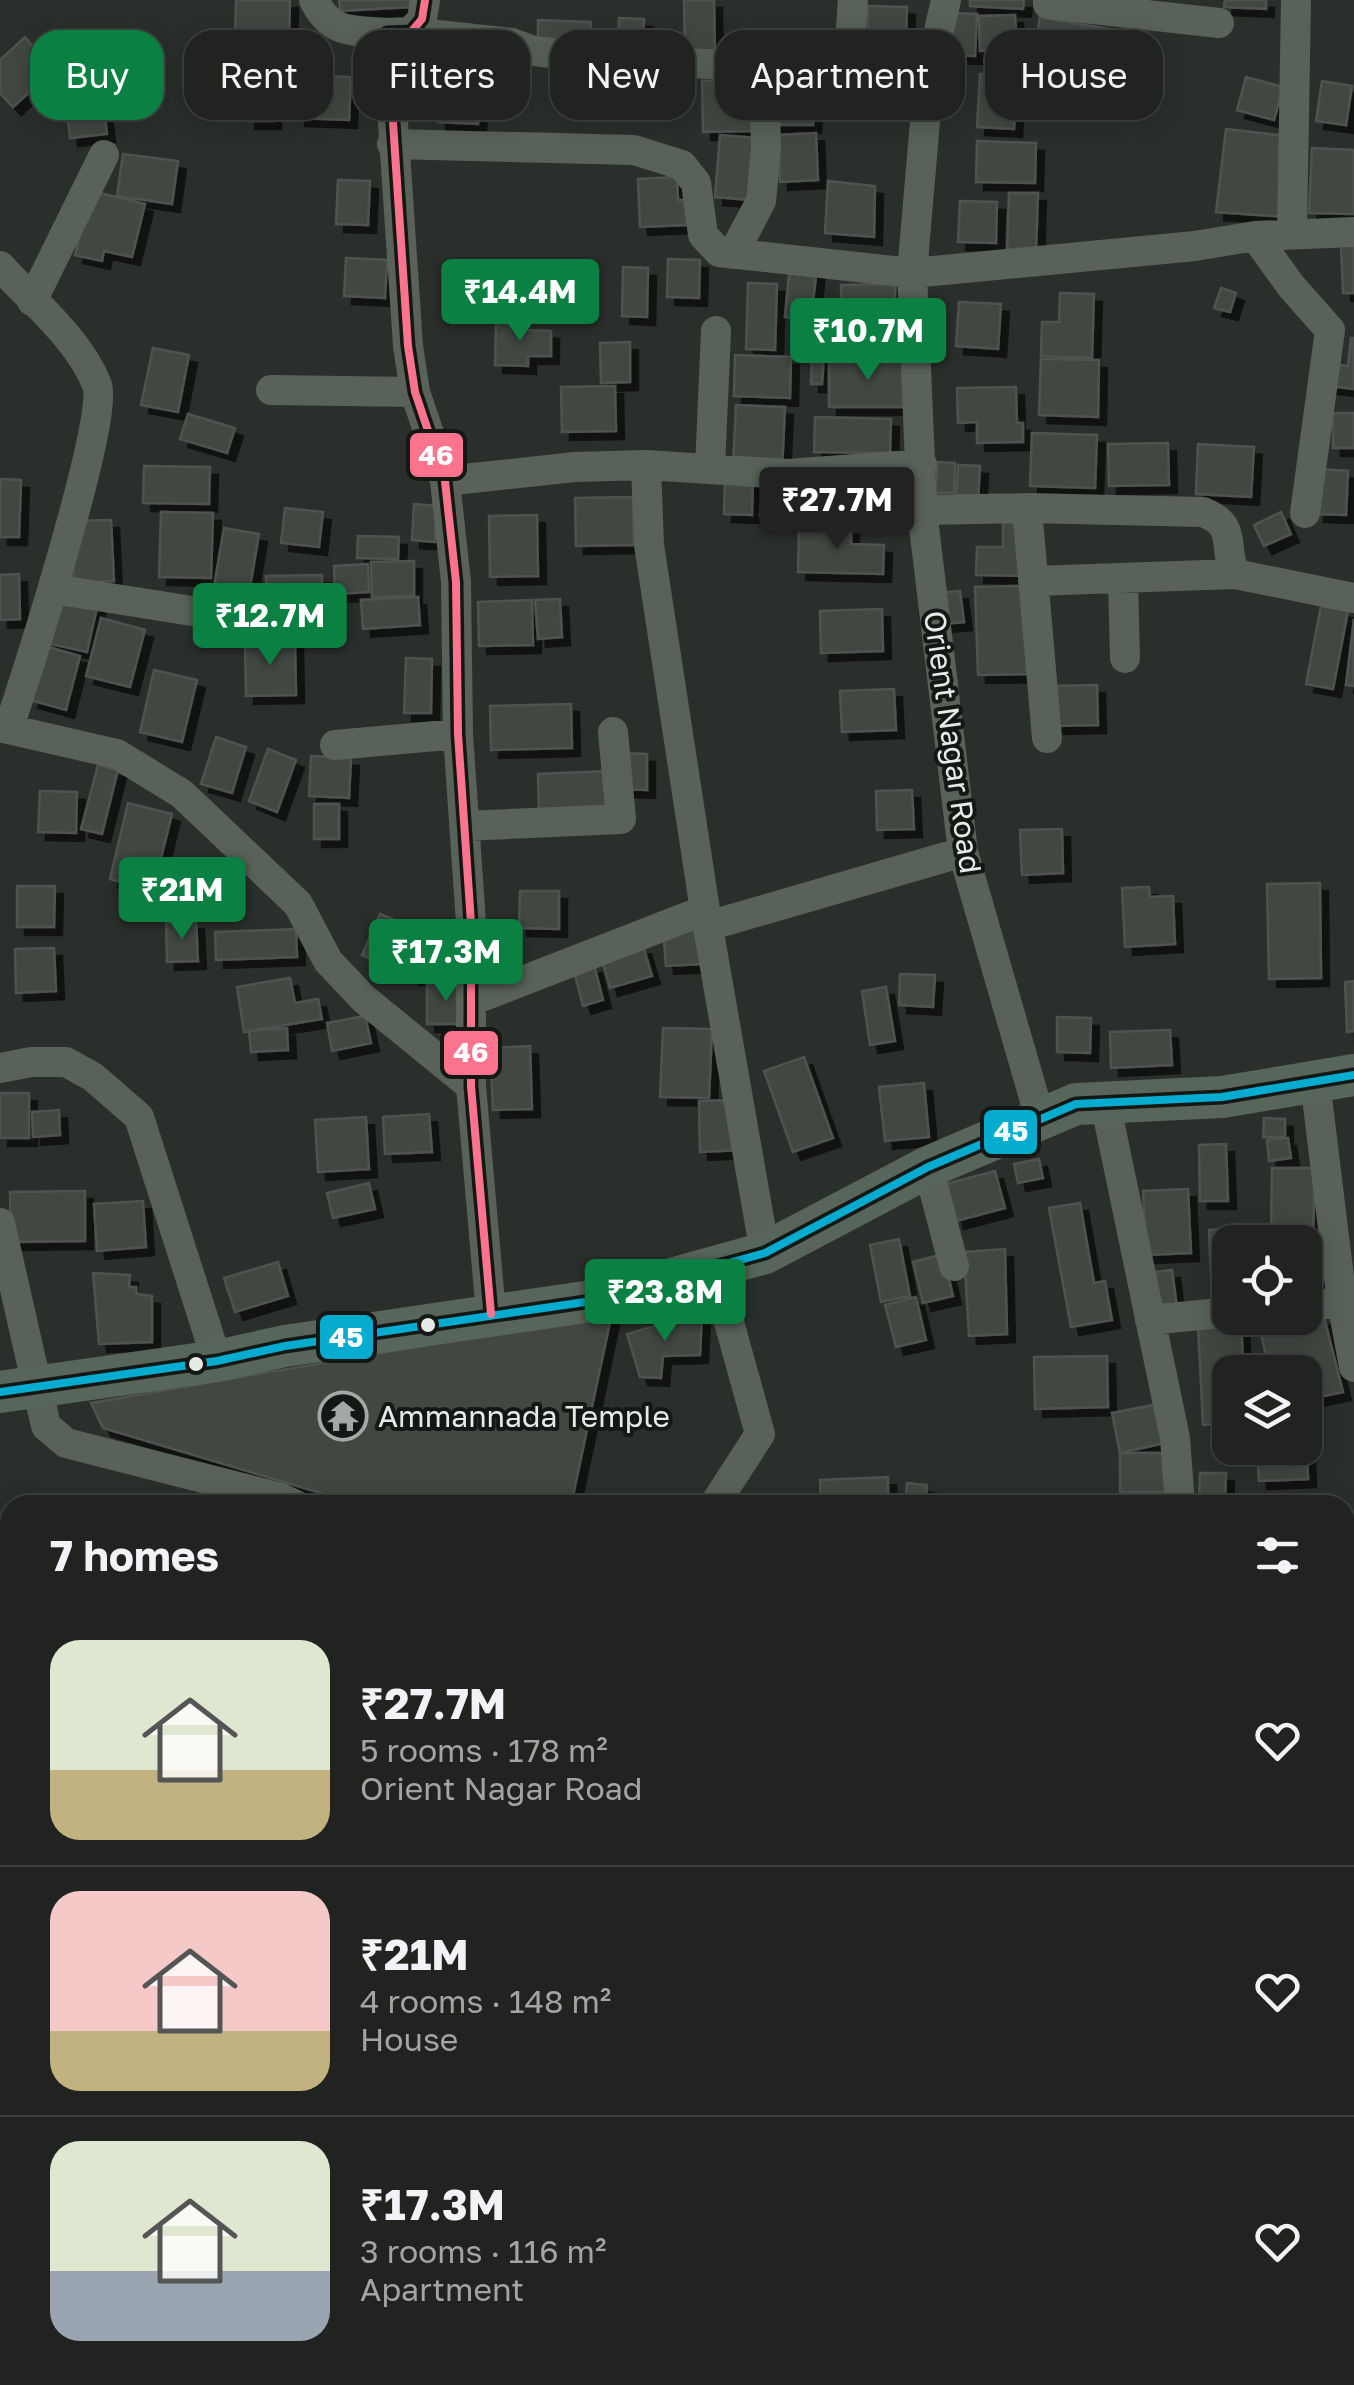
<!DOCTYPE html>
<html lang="en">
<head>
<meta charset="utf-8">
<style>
	body { margin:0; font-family:"Golos Text",sans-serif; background:#2d2f2d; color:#f1f3f6; height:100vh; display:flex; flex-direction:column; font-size:38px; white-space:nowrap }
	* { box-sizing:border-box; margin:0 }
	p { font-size:32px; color:#a2a4a5 }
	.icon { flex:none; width:55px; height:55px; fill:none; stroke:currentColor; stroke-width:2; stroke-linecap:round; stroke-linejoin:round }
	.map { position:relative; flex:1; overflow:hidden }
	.drawer { position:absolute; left:0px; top:1495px; width:1355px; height:890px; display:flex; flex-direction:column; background:#202320; border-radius:30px 30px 0 0; box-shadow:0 5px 25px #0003,0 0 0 2px #3d403e }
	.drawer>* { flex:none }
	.top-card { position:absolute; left:30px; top:30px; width:1295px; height:90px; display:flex; gap:20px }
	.tools { position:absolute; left:1212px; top:1225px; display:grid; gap:20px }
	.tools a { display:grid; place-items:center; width:110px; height:110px; border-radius:20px; background:#202320; box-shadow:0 5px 25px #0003,0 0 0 2px #3d403e; font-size:50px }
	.price { position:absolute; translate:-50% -85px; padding:0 22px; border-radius:10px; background:#0b8043; color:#fff; font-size:32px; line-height:65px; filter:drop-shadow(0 2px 5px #0008) }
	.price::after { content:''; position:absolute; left:50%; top:60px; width:30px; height:22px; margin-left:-15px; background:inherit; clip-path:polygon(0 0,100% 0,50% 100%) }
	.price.current { background:#222; color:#fff }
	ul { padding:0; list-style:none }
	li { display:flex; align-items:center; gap:30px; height:250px; padding:0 50px }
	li+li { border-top:2px solid #3d403e }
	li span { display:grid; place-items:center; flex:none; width:280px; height:200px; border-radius:30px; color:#555 }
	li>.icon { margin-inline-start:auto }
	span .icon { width:120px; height:120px; fill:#fffc; stroke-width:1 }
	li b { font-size:42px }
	h2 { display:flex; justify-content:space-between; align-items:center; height:120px; padding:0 50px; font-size:42px }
	.pill { padding:0 35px; border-radius:30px; background:#202320; box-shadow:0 5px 25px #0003,0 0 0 2px #3d403e; font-size:35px; line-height:90px }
	.pill.current { background:#0b8043; color:#fff }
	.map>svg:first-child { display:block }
	.building { fill:#434643; stroke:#505350; stroke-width:2.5; filter:url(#shadow) }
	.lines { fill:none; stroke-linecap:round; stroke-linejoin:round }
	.minor { stroke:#586259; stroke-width:30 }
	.secondary { stroke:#58655a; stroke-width:42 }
	.bus-1-casing { stroke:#141815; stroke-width:15 }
	.bus-2-casing { stroke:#141815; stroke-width:15 }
	.bus-1 { stroke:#06acd0; stroke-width:8 }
	.bus-2 { stroke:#fc738d; stroke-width:8 }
	.bus-dot { fill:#e6ebe7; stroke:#141815; stroke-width:4 }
	.labels { text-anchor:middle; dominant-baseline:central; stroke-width:8; stroke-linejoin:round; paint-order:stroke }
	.street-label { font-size:30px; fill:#e6ebe7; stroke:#141815 }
	.poi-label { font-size:30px; fill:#e6ebe7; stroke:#141815; text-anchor:start }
	.line-badge { stroke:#141815; stroke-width:4 }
	.badge-label { font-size:28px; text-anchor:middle; font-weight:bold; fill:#fff }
</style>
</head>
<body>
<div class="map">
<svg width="1354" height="2385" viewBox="0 0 1354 2385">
	<defs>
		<filter id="shadow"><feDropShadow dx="8" dy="8" stdDeviation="0" flood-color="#0009"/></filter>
	</defs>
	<rect width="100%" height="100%" fill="#2b2f2b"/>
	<path class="building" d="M236,0H290L289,43L235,41Z
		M339,0H410L411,7L340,11Z
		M684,0H714L715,56H685Z
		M970,0H1024L1023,9L970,6Z
		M1225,0H1266V9L1224,7Z
		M868,6L907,7L905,62L867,61Z
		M951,13L977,14L975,56L949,55Z
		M1015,15L1017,49L980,51L979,16Z
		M1040,17L1109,29L1101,77L1066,71L1062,93L1028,87Z
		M619,18L644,19L642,52L617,51Z
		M538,20L591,22L590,46L538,45Z
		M25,37L54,70L13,107L0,93V60Z
		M481,44L482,61H498L499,83L430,85L429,58L449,57V45Z
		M406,59L420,60L419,82H405Z
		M247,62H273V121H247Z
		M775,74L824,75V109H814L813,125H774Z
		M980,74L1017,76L1014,129L977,127Z
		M314,76L351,77L349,120L297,118L298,96L313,97Z
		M1246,77L1283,87L1274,120L1237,110Z
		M756,80L757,131L703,132L702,81Z
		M1322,81L1352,86L1346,125L1316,121Z
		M406,85H425V111L406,110Z
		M439,86L480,88L478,124L438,122Z
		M102,94L107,134L70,138L66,98Z
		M1226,129L1286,136L1287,217L1216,212Z
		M816,133L818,180L780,182L778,135Z
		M720,135L755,138L750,200L715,197Z
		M977,141L1036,143L1035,183L976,182Z
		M1312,148L1354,150V214L1309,213Z
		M123,154L178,161L172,204L117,196Z
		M677,177L678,200H687V225L640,227L638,179Z
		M338,180L370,181L368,225L336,224Z
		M828,181L875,186L874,237L825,233Z
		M91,191L145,204L132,257L104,251L102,261L75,255Z
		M1009,193H1038L1036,252L1007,251Z
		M960,201L997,202L996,243L958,242Z
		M1354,245V293H1343L1341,246Z
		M346,258L387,260L385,298L344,296Z
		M668,259L700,260L699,298L667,297Z
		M790,264L817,267L811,320L785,317Z
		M623,267L648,268L647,317L622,316Z
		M748,283L777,284L775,350L746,349Z
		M895,284L896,340L842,341L841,285Z
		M1221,288L1236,293L1230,312L1214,308Z
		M1060,293L1094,294L1092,358L1041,356L1042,322H1059Z
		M959,302L1001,304L998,349L956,346Z
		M496,323L527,324V330L551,331V356H528V366L495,365Z
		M1351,338H1354V389L1329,386L1332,364L1348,366Z
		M630,342V382L601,383L600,343Z
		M153,348L189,355L178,412L141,405Z
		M812,353L824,354L822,384H811Z
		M735,355L791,357L790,398L734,396Z
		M906,359V407H829V360Z
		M1041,359L1099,360L1098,417L1039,415Z
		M615,386L616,431L562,432L561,387Z
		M1016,387L1017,423H1023V442L977,443V422L958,423L957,388Z
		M736,405L785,407L782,469L733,467Z
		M1333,413H1354V448H1333Z
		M188,414L235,428L227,453L180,439Z
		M815,417L891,419L890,453L814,452Z
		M1032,433L1097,435L1095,488L1030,486Z
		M1168,443L1169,485L1109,486L1108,444Z
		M1198,444L1254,447L1251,497L1196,494Z
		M937,462L955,463L954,493H936Z
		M958,465L980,466L978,500L956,499Z
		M144,466L210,467L209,504L143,503Z
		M1319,469L1348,471L1346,515L1316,514Z
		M0,479L21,480L19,537H0Z
		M725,480L753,481L752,515L724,514Z
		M883,481L884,514L814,515V483Z
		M763,482L784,484L780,518L760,516Z
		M633,497L634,545L576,546L575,498Z
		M414,504L437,506L435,542L412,540Z
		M285,508L323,512L319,547L281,543Z
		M161,512L213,513L211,578L159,577Z
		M1281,512L1291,534L1264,546L1254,525Z
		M537,515L538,576L490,577L489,516Z
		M111,520L114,581L74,583L71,521Z
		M1003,521L1026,522L1025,576L976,575L977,547H1003Z
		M799,526L851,527V544L884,545L883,574L798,572Z
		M224,528L259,534L249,593L214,587Z
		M358,536L399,537L398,559L357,558Z
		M414,561V596L372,597L371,562Z
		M368,564L369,592L335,594L334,566Z
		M19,574L20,619L0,620V575Z
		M322,575L323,630L267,631L266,576Z
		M1024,586L1027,674L978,675L975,587Z
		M960,591L964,622L942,624L938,593Z
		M57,595L98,603L87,652L47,643Z
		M418,597L420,625L363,629L361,600Z
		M560,599L562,637L538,639L535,600Z
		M532,600L533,645L479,646L478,602Z
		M1321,606L1348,611L1333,689L1306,684Z
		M882,609L883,651L821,653L820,611Z
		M101,618L145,630L130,687L86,676Z
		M1354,619V686L1346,685Z
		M295,640L296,695L246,696L245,641Z
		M45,646L80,656L66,710L30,700Z
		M406,658L432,659L431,713H404Z
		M154,670L197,680L182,742L140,732Z
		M1097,685L1098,725L1055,726L1054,686Z
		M894,689L896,730L842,732L840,691Z
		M571,704L572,748L491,750L490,706Z
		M216,737L246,747L232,793L201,784Z
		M268,749L296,760L277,812L249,801Z
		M622,753L647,754V790L622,789Z
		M311,756L351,758L349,798L309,796Z
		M98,765L118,770L102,834L81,829Z
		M609,771L610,813L539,816L538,774Z
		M912,790L914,829L877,830L876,791Z
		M40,791L77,792L76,833L38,832Z
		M128,803L172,814L153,890L110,879Z
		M314,804H339V839H314Z
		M1062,829L1063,873L1022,875L1020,830Z
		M1320,883L1321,978L1269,979L1267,884Z
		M17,886H55L54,927H17Z
		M1149,887L1150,897L1173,896L1175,944L1125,947L1122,888Z
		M520,891H559V929L519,928Z
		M380,914L407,925L389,967L362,955Z
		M196,921L198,961L167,962L166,923Z
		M462,926L464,975L411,977L409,928Z
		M698,928L700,964L666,966L663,930Z
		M296,929L297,957L216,960L215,932Z
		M643,946L652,976L610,988L601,957Z
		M54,948L56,991L16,993L15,949Z
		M594,965L603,1000L583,1006L574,971Z
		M900,974L935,975L933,1007L899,1005Z
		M290,978L295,1003L318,999L322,1019L244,1032L237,987Z
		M1354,981V1031L1347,1032L1345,982Z
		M427,983H464V1024H427Z
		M886,987L895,1041L870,1045L862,991Z
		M365,1016L371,1043L332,1051L327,1023Z
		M1057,1017L1091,1018L1090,1053L1057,1052Z
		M287,1028L288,1050L251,1052L249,1031Z
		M663,1028L712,1029L709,1098L660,1097Z
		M1170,1030L1172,1065L1111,1068L1110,1032Z
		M530,1046L532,1109L493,1110L490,1048Z
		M804,1057L833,1138L793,1152L764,1071Z
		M924,1083L929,1137L885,1141L879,1087Z
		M0,1093H29V1138H0Z
		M738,1100L740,1150L700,1152L699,1101Z
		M59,1110L60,1135L33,1137L32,1112Z
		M429,1114L432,1152L385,1154L383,1117Z
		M366,1117L369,1169L318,1172L315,1120Z
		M1264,1118L1285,1119V1137H1263Z
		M1288,1138L1291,1158L1269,1161L1267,1140Z
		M1226,1144L1228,1201H1200L1199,1145Z
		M1039,1159L1043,1178L1018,1183L1014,1164Z
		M1272,1168H1315L1313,1237L1271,1236Z
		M995,1171L1005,1208L956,1221L946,1184Z
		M369,1183L375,1209L333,1218L327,1193Z
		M1188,1189L1191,1253L1146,1255L1143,1191Z
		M85,1191V1241L11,1242L10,1192Z
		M143,1201L146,1247L97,1251L94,1204Z
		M1080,1203L1094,1283L1105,1281L1112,1320L1071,1327L1049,1208Z
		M1255,1228V1242H1230V1295L1212,1296L1209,1230Z
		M899,1239L910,1296L881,1302L870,1245Z
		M1286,1239H1323L1322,1292L1305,1291V1242H1286Z
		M1005,1249L1007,1334L969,1336L964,1252Z
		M943,1254L953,1296L923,1303L913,1262Z
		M278,1262L288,1296L235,1312L224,1278Z
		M1172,1270L1177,1308L1153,1311L1147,1273Z
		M93,1273L130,1275L129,1287H136L137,1294L152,1296V1342L99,1344Z
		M916,1297L926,1340L896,1347L885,1305Z
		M702,1312L700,1355L663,1356L661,1378L640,1377L627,1334Z
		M612,1313L571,1505H361L103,1428L91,1403Z
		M1324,1317L1343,1392L1305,1400V1372H1270L1260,1330Z
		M1241,1323L1243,1360L1253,1359V1372H1230V1423L1203,1425L1198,1325Z
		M1107,1356L1108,1407L1035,1409L1034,1357Z
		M1158,1404L1165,1443L1120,1453L1112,1413Z
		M1306,1424L1308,1479L1259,1481L1257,1448H1305Z
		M1120,1453H1167L1168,1492H1120Z
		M1200,1473H1226L1225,1505H1199Z
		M888,1477V1505H821L820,1480Z
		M907,1483L927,1485L925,1505H905Z
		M1345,1552L1354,1553V1586H1345Z
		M1345,1736H1354L1353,1775L1345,1774Z
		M1354,1808V1855H1345V1809Z
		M1345,1870H1354V1918L1345,1917Z
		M1345,1932L1354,1933V1981H1345Z
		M0,2343H10V2375H48L47,2385H0Z
		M463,2375L512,2381L511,2385H461Z
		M681,2375H721L720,2385H680Z
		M1079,2375H1116V2385H1079Z
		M1195,2375H1232L1231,2385H1195Z
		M1283,2375H1340V2385H1282Z"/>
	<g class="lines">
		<path class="minor" d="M314,0C331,35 352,30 387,33
			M425,0L422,19L411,32L387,33L408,346L415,392L445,481L456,582L458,734L471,923V1086L491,1314
			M853,0L848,68L929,75
			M946,0L929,75L912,273L922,510L963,852L1040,1118
			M1048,0V4L1219,23
			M411,32L512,43L534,51L594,58L764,67L766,149L761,201L733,254
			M392,144L634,150L682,165L696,183L703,235L719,252L912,273L1195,246L1255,236L1354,232
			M1292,233L1296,0
			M1255,236L1291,286L1330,330L1305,513
			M0,266C33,302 79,339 97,385C110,416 25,679 9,727
			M32,301L104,155
			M271,390L415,392
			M646,465L788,474L922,464
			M710,468L716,331
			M445,481L575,467L646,465L649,545L705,910L765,1253
			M1027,508L1047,738
			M922,510L1027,508L1203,512C1239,526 1222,546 1235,574L1354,598
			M1123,579L1125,658
			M1033,581L1235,574
			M53,589L192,611
			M0,727L117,754L182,794L298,904L328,961L364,999L471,1086
			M335,745L458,734
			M464,826L621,819L613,732
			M708,926L963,852
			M471,1001L705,910
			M0,1068L31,1062H66L93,1077L139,1117L217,1361
			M1315,1081L1342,1302L1354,1367
			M1105,1102L1175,1438L1180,1505
			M928,1167L954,1266
			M0,1223L46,1426L66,1443L281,1498L296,1505
			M714,1268L760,1434L714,1505
			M1305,1306L1342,1302
			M1150,1320L1230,1312
			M1345,1615H1354
			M0,1866H10
			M0,1899H10
			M1345,2017L1354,2018
			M0,2148L10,2149
			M0,2207L10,2208
			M1345,2227L1354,2228
			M308,2375L372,2385
			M536,2375L576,2385
			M74,2385V2375
			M409,2385L412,2375
			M743,2385L744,2375
			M1001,2385L1002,2375
			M1134,2385L1135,2375
			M1348,2385L1354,2320"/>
		<path class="secondary" d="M0,1392L217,1361L285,1346L592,1301L765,1253L928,1167L1076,1104L1222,1097L1354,1075"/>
		<g class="bus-1-casing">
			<path id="bus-1" d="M0,1392L217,1361L285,1346L592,1301L765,1253L928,1167L1076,1104L1222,1097L1354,1075"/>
		</g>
		<g class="bus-2-casing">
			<path id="bus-2" d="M425,0L422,19L411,32L387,33L408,346L415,392L445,481L456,582L458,734L471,923V1086L491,1314"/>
		</g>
		<use href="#bus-1" class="bus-1"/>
		<use href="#bus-2" class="bus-2"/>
	</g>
	<defs>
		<g id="temple-ring" transform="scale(2.5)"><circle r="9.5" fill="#141815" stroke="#a5a9a5" stroke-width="1.5"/><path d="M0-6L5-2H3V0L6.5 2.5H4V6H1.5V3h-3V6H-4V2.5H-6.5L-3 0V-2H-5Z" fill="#a5a9a5"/></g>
	</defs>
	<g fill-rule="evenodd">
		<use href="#temple-ring" x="343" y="1416"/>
	</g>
	<g class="bus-dot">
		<circle cx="428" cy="1325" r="9"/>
		<circle cx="196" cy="1364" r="9"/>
	</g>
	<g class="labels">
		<g class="street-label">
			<text transform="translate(953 742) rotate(82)">Orient Nagar Road</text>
		</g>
		<g class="poi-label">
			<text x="378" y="1416">Ammannada Temple</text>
		</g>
	</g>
	<g class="line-badge">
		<rect x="408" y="431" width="57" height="48" rx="10" fill="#fc738d"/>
		<rect x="442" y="1029" width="58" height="48" rx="10" fill="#fc738d"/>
		<rect x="982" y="1108" width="57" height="48" rx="10" fill="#06acd0"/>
		<rect x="318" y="1313" width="57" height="48" rx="10" fill="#06acd0"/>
	</g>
	<g class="badge-label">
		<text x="436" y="465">46</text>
		<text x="471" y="1062">46</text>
		<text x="1011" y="1141">45</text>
		<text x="346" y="1347">45</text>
	</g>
</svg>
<div class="tools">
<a><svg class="icon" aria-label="locate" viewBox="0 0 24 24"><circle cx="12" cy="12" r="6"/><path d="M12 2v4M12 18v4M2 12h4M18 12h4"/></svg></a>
<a><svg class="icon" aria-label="layers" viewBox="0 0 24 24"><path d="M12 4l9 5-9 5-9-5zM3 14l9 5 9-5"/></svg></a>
</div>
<b class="price" style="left:520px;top:344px">₹14.4M</b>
<b class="price" style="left:868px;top:383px">₹10.7M</b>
<b class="price current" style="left:837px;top:552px">₹27.7M</b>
<b class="price" style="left:270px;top:668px">₹12.7M</b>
<b class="price" style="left:182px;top:942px">₹21M</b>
<b class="price" style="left:446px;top:1004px">₹17.3M</b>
<b class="price" style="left:665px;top:1344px">₹23.8M</b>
<div class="top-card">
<a class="pill current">Buy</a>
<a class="pill">Rent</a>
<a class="pill">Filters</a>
<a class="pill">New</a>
<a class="pill">Apartment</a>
<a class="pill">House</a>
</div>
<section class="drawer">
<h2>7 homes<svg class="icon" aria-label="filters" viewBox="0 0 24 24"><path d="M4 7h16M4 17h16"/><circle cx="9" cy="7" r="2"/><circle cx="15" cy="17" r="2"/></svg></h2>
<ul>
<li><span style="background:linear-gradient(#dfe7d0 65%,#c2b280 0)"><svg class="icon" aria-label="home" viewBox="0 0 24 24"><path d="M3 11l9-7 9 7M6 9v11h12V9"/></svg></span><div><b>₹27.7M</b><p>5 rooms · 178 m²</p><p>Orient Nagar Road</p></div><svg class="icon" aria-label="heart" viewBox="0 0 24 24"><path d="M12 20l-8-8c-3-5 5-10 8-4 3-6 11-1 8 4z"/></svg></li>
<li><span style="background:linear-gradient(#f6c9c9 70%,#c2b280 0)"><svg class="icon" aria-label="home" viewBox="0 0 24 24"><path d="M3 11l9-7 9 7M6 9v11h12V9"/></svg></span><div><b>₹21M</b><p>4 rooms · 148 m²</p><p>House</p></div><svg class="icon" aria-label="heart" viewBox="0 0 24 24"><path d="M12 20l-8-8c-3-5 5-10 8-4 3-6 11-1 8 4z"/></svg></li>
<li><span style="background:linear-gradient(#dfe7d0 65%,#9aa5b1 0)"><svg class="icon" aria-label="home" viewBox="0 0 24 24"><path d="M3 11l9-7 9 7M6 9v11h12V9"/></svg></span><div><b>₹17.3M</b><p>3 rooms · 116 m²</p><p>Apartment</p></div><svg class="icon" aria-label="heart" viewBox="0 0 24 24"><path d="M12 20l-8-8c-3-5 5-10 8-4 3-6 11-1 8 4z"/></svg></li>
</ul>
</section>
</div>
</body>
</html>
